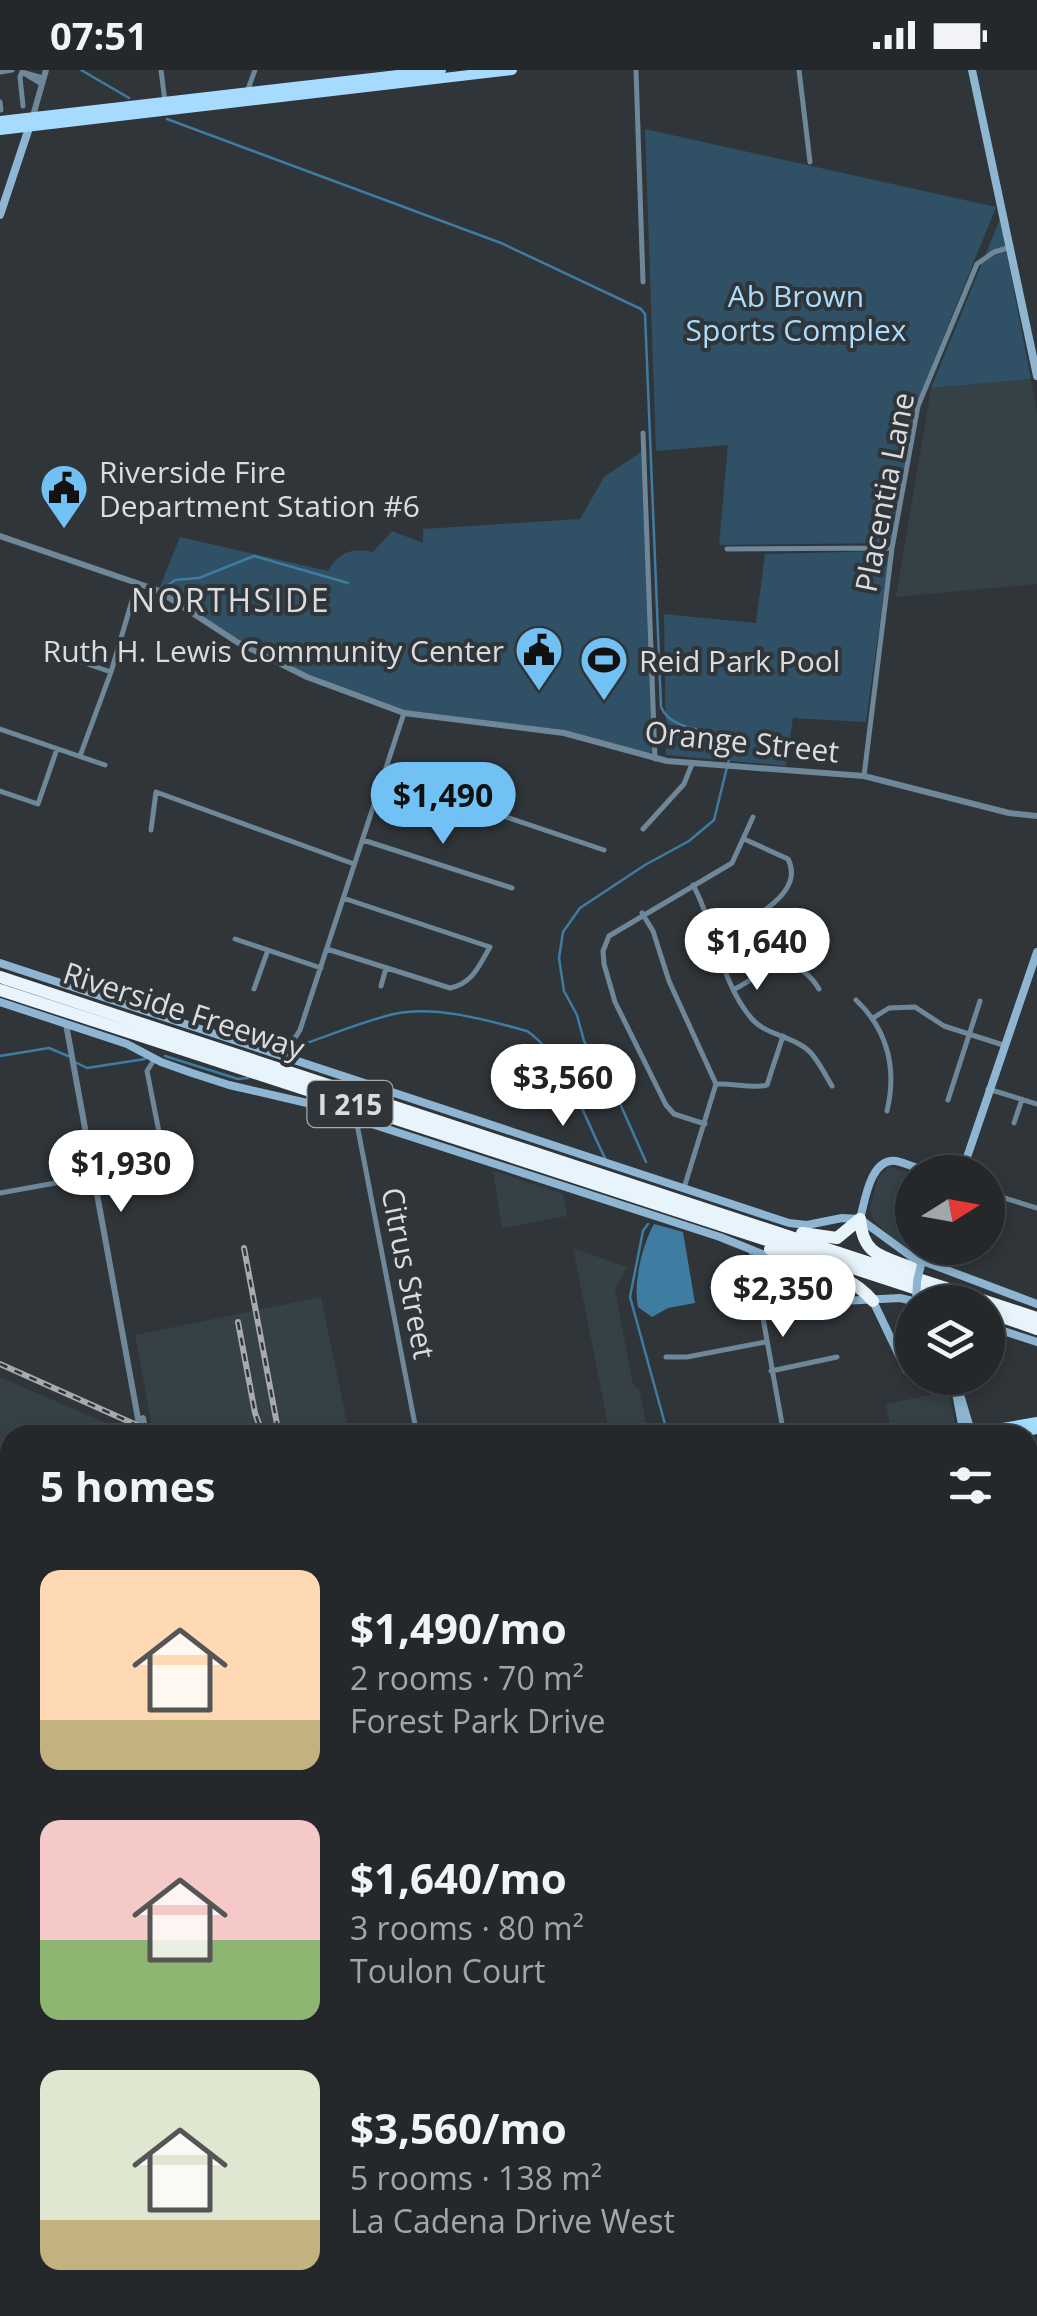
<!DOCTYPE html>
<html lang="en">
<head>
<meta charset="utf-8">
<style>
	body { margin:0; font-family:"Open Sans",sans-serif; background:#303437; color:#f1f3f6; height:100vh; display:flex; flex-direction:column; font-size:38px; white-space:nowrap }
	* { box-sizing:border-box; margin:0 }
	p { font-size:32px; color:#a3a6a9 }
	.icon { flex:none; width:55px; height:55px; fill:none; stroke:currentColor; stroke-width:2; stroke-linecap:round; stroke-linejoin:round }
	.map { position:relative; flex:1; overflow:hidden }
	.details { position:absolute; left:0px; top:1355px; width:1038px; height:892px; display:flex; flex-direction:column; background:#24282b; border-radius:30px 30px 0 0; box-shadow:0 5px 15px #0003,0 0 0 2px #414447 }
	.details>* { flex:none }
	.needle { width:65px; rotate:79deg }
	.fabs { position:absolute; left:895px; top:1085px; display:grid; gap:20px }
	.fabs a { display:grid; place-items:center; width:110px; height:110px; border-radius:50%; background:#24282b; box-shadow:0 5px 15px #0003,0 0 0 2px #414447; font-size:50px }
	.price { position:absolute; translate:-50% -85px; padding:0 22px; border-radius:35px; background:#fff; color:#222; font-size:32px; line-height:65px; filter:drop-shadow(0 2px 5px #0008) }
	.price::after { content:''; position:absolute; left:50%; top:60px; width:30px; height:22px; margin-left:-15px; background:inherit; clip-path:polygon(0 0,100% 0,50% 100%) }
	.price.active { background:#71c1f5; color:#111 }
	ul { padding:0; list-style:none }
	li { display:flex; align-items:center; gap:30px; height:250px; padding:0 40px }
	li span { display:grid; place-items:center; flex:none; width:280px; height:200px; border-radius:20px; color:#555 }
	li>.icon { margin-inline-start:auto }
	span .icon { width:120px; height:120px; fill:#fffc; stroke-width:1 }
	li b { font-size:42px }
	h2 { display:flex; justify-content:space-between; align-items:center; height:120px; padding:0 40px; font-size:42px }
	.status { display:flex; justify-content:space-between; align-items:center; height:70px; padding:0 50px; background:#24282b; direction:ltr }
	.status svg { height:28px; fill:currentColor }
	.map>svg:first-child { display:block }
	.built { fill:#354047 }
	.green { fill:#2f5065 }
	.water { fill:#3f7ca2 }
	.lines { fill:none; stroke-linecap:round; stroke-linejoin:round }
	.stream { stroke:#3f7ca2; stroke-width:2.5 }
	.minor { stroke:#6e8899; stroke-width:5 }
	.tertiary { stroke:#6e8899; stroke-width:6 }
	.secondary { stroke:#8eb6d2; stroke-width:8 }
	.primary { stroke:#a6dafe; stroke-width:10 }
	.motorway { stroke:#e8f4fc; stroke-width:12 }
	.rail-casing { stroke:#a7aaae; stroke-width:6 }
	.rail { stroke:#303539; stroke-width:2.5; stroke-dasharray:8; stroke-linecap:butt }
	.secondary-bridge { stroke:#8eb6d2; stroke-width:8 }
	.labels { text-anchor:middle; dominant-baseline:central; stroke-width:8; stroke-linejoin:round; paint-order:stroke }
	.shield { fill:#303539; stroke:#a7abae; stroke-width:2.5 }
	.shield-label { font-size:28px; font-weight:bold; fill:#dadde0 }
	.park-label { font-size:30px; fill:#aadcfe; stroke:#303539 }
	.poi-label { font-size:30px; fill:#dadde0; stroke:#303539; text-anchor:start }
	.street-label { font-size:30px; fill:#dadde0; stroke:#303539 }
	.neighbourhood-label { font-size:32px; letter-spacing:2.5px; fill:#dadde0; stroke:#303539 }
</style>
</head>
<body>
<div class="status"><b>07:51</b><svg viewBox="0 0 49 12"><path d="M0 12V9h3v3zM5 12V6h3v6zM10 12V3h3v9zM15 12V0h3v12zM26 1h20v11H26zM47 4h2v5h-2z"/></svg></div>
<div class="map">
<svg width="1037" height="2246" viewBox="0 0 1037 2246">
	<rect width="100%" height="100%" fill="#303539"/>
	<path class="built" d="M1031,309L1037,342V514L896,527L931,318Z
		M889,1097L912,1103V1175L910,1179L898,1174L873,1149L870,1139L878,1107Z
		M493,1101L563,1124L567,1146L502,1158Z
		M573,1178L627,1197L615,1220L633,1314L639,1319L644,1343L646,1363L610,1365Z
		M321,1227L347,1352L284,1365H179L151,1352L135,1265Z
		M0,1307L133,1365H10V1546L0,1548Z
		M945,1322L950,1327L956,1360L940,1365H892L886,1334Z
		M10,1570V1763L0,1765V1572Z
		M10,1916V2238H615L617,2246H0V1917Z"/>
	<path class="green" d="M645,59L996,137L914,340L891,473L719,475L728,375L656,381Z
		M1000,149L1031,309L931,318Z
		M641,382L654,680L647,685C620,677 593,667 566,661C511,651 453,652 398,639C311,617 234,568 159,519L180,467L328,501C339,482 352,478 373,482L392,461L423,473V459L580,449L604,407Z
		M885,481L889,485L866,652L793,648L786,696L666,685L664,544L756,553L765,484Z"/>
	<path class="water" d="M654,1154L683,1162L695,1233L668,1238L652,1247L638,1237C633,1214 642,1175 654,1154Z"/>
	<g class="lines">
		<path class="stream" d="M81,0L129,28
			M167,49L501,173L641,239L645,244L661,637C670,658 698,659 718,664L728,678L729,689L714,750L689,771L645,795L580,838L563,862L559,888L564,921L577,945L584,971L614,1020L646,1092
			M167,516L175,510L199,508L254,486L348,513
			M304,974C333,964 364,951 394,944C435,935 487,950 527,961C566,988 584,1047 605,1088
			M0,986L49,978L68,986
			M165,986L238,1009L248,1008
			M77,993L87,998L145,989
			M648,1154L643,1161L630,1227L668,1365
			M1028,1492L1037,1493
			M665,2238L668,2246"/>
		<path class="minor" d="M161,0L165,32
			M636,0L643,212
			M799,0L810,92
			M0,2L12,0
			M22,2L20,7L23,36
			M22,2L42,14
			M22,2L43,8
			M247,22L255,0
			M0,32L1,40
			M643,363L655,689
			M727,479L892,478
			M67,587L111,602
			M0,659L105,695
			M80,686L111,602L137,514
			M384,706L604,780
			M864,706L892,478L918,336L977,194L994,182L1011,177
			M0,721L38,734L57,679
			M643,759L684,714L692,694
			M151,760L156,722L354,794
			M363,770L512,818
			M693,815C716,856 720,913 752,949C767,966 795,966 811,983C819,992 826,1006 832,1016
			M642,843L653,861L669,911L716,1014L684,1118
			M714,864C741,856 807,826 788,789L744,769
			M235,869L321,898
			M327,879L450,918C472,914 479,896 490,877L343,828
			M381,916L386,898
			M254,919L268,880
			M735,919C765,902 795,878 819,919
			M856,930C888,960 897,999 887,1041
			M873,948L889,938L915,937L944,956L1003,975
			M283,987L300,960L404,643
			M154,990L147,1001L170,1118
			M716,1014C732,1013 757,1019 767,1015L783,966
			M988,1019L1037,1034
			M948,1030L980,931
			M356,1049L417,1365
			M1014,1053L1022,1029
			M705,1054L674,1044L666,1035L615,932L604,894L603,881L609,866L732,793L753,747
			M0,1123L94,1106
			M988,1123L1037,1138
			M751,1181L784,1365
			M666,1287H687L765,1272
			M771,1301L837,1287
			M1028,1549L1037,1547
			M1028,1628L1037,1626
			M1028,1772L1037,1771
			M1028,2068L1037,2066
			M1028,2095L1037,2146
			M0,2118L10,2116
			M1028,2153L1037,2152
			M1028,2199L1037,2197
			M815,2238L817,2246
			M932,2238L934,2246"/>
		<path class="tertiary" d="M33,46L46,0
			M0,466L157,520L237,572L307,607L404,643L564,663L667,691L864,706L1009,743L1037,746
			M66,954L141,1365
			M143,1348L146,1365
			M1028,1843L1037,1841
			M0,2035L10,2087
			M0,2084L10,2136
			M34,2238L35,2246
			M306,2238L308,2246
			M860,2238L861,2246"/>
		<path class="secondary" d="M972,0L1037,306
			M0,145L30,55
			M0,893L789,1153L807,1155L842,1148L860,1149L912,1187L1037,1234
			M0,932L127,974L161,992L192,1003L229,1015L307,1033L720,1167L807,1202L842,1231L900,1228L917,1232
			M962,1102L1037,882
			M860,1149C865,1131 870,1088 896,1091C906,1093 918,1099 928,1102
			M873,1231L906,1300L924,1315L951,1311
			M988,1256L1037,1272
			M949,1308L961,1328L972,1365
			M956,1323L964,1365
			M1028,1669L1037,1738"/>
		<path class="primary" d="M0,51L441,0
			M0,60L512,0
			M963,1365L1037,1352
			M1010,1365L1037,1359
			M0,1555L10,1553
			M0,1566L10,1564"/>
		<path class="motorway" d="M0,907L1037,1248
			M0,920L957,1232
			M860,1149C863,1186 882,1186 913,1198
			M802,1163L837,1168L860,1149
			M770,1179C804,1193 849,1202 873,1231
			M836,1228L846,1219L839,1209
			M988,1242L1037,1259"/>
		<g class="rail-casing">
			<path id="rail" d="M244,1178L279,1365
				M238,1252L255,1343L263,1365
				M0,1294L159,1365
				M1028,1730L1037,1731
				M1028,1749L1037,1747
				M0,1910L10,1908"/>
		</g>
		<use href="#rail" class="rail"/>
		<path class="secondary-bridge" d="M916,1232L917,1211L924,1183"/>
	</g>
	<defs>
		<g id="civic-pin" transform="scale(2.5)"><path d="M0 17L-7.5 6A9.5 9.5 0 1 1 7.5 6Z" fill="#71c1f5" stroke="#303539"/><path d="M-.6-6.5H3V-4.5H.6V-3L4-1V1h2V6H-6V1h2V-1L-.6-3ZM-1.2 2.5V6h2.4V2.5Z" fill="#111"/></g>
		<g id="stadium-pin" transform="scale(2.5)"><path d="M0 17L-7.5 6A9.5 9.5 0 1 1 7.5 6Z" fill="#71c1f5" stroke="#303539"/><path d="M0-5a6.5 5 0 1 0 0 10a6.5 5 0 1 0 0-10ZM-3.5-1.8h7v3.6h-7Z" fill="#111"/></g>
	</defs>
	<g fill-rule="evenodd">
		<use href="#civic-pin" x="64" y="418"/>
		<use href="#civic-pin" x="539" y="580"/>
		<use href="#stadium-pin" x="604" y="590"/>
	</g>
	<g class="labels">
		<rect class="shield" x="307.5" y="1011" width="85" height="46" rx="8"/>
		<g class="shield-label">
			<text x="350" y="1034">I 215</text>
		</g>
		<g class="park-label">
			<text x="796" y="225">Ab Brown<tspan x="796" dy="34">Sports Complex</tspan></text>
		</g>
		<g class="poi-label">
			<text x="99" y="401">Riverside Fire<tspan x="99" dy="34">Department Station #6</tspan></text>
			<text x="504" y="580" text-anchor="end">Ruth H. Lewis Community Center</text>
			<text x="639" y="590">Reid Park Pool</text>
		</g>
		<g class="street-label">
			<text transform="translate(884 422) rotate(-79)">Placentia Lane</text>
			<text transform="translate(742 671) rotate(6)">Orange Street</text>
			<text transform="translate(184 940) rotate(18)">Riverside Freeway</text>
			<text transform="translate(409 1203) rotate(79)">Citrus Street</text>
		</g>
		<g class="neighbourhood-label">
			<text x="231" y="529">NORTHSIDE</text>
		</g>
	</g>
</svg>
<div class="fabs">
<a><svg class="needle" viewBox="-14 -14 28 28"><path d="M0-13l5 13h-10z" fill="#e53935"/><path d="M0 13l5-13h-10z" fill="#a3a6a9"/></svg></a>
<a><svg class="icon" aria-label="layers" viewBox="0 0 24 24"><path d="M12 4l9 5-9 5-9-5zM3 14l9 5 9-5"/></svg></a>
</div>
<b class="price active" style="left:443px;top:777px">$1,490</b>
<b class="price" style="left:757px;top:923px">$1,640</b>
<b class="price" style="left:563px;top:1059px">$3,560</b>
<b class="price" style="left:121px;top:1145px">$1,930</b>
<b class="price" style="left:783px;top:1270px">$2,350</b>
<section class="details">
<h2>5 homes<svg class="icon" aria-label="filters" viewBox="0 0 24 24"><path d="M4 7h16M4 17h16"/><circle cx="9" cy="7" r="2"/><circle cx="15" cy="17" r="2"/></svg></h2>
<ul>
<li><span style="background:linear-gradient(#ffd9b3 75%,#c2b280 0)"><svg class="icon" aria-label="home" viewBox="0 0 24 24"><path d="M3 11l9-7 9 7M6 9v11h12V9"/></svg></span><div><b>$1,490/mo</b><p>2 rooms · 70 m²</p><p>Forest Park Drive</p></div></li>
<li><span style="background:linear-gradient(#f6c9c9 60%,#8fb573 0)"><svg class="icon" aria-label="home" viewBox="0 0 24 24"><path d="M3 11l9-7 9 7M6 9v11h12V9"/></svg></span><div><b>$1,640/mo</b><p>3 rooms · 80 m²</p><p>Toulon Court</p></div></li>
<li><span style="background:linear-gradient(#dfe7d0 75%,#c2b280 0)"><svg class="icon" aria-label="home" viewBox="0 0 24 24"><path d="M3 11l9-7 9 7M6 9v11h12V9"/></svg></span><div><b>$3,560/mo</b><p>5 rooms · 138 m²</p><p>La Cadena Drive West</p></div></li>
</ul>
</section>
</div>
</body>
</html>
